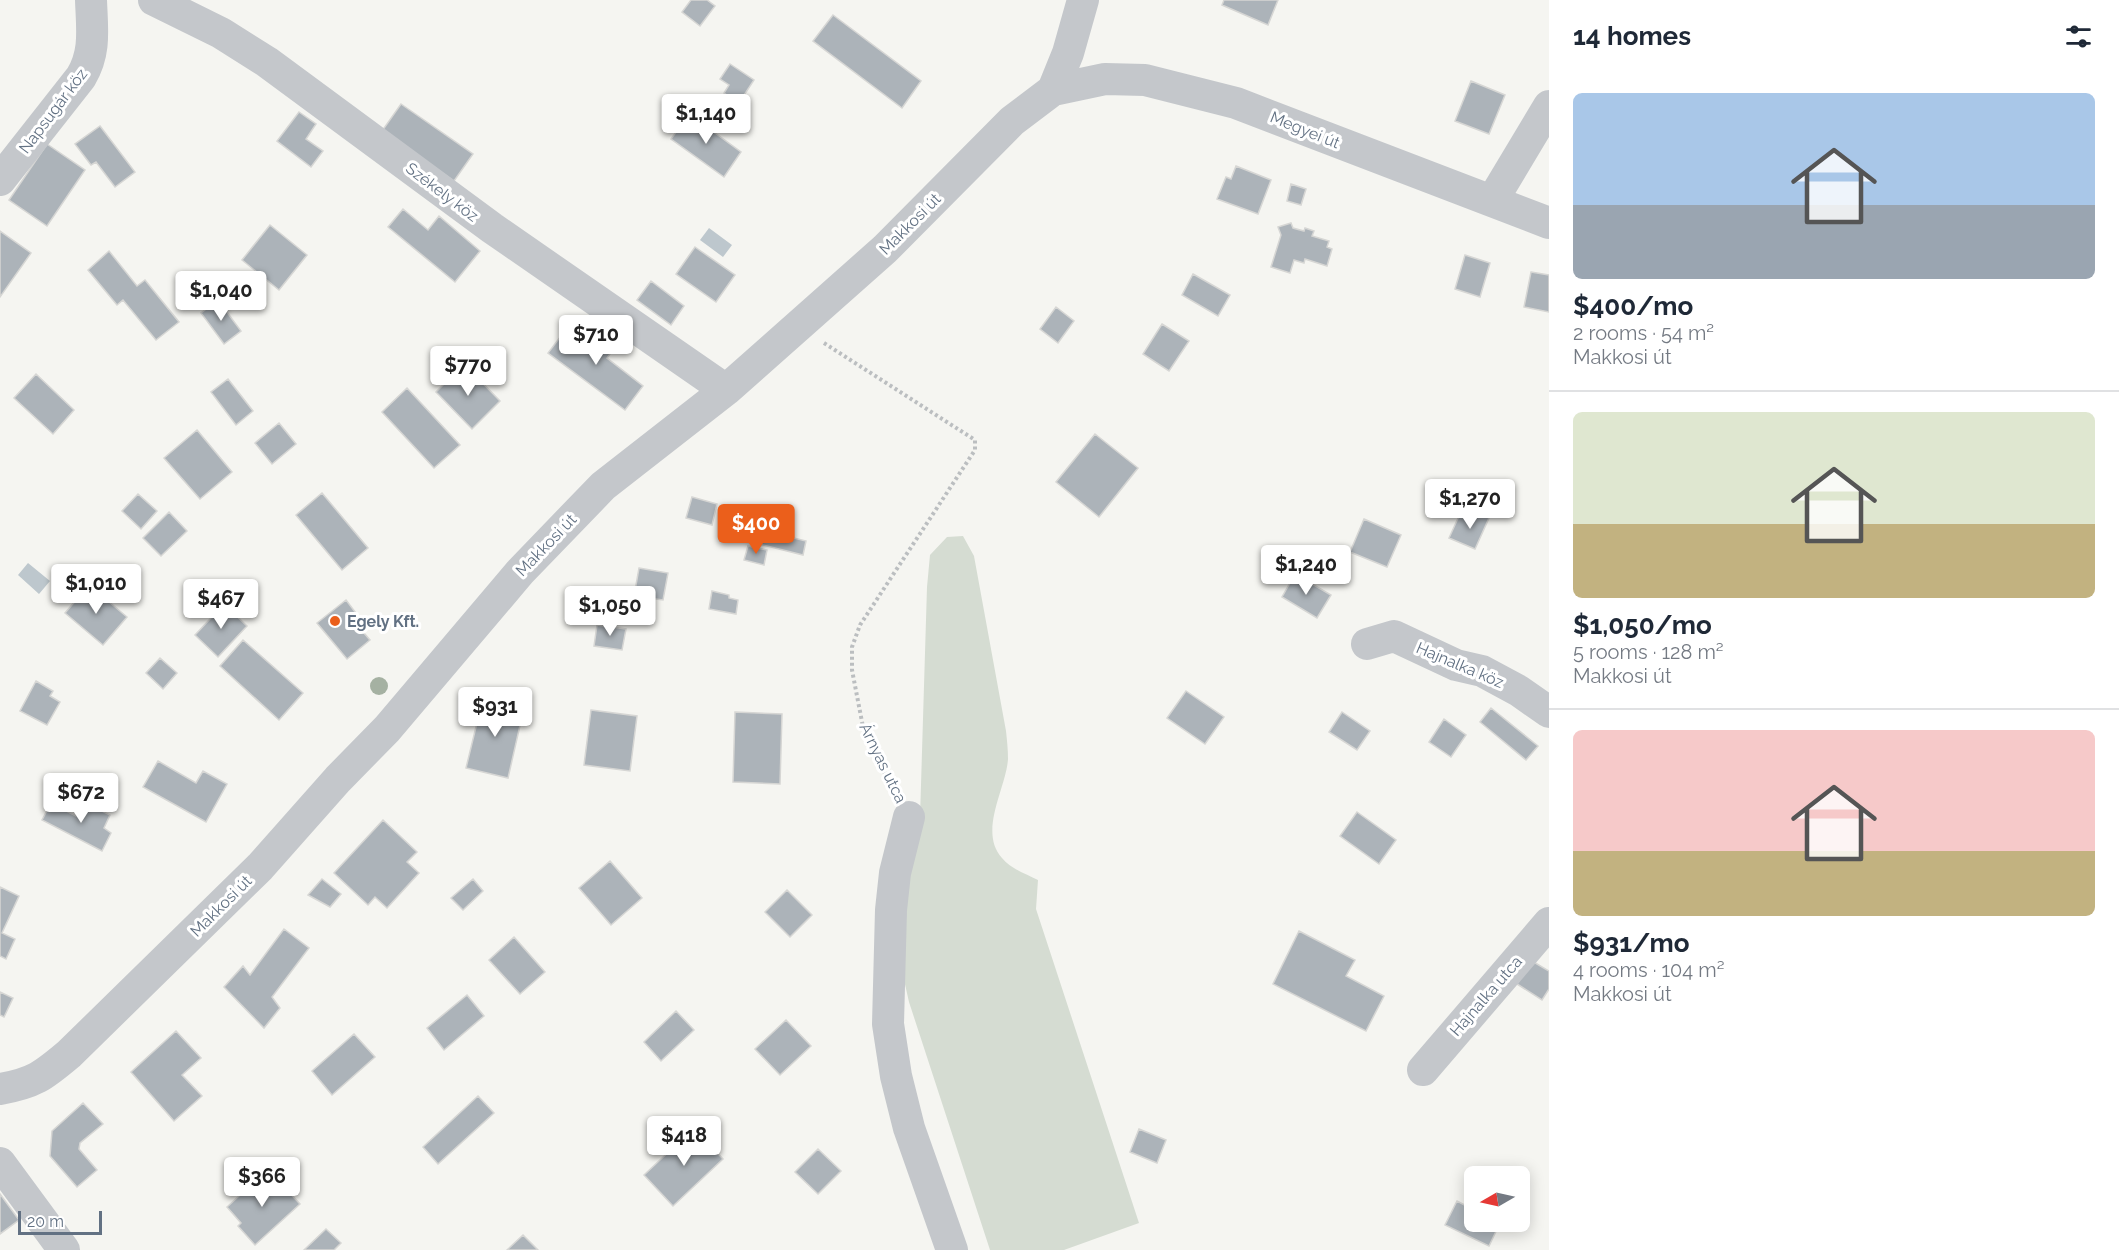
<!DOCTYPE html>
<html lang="en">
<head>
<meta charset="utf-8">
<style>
	body { margin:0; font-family:Raleway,sans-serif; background:#f6f6f7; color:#1f2937; height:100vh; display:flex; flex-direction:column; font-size:22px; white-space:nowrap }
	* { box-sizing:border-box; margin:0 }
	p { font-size:20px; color:#747a83 }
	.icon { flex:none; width:33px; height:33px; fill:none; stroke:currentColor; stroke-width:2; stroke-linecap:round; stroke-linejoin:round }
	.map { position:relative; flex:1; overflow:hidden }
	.details { display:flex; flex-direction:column; background:#fff; width:570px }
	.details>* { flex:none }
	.needle { width:39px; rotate:261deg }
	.tools { position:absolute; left:1464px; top:1166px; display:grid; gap:12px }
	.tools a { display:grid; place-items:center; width:66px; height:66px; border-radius:9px; background:#fff; box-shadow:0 3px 15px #0003; font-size:30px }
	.scale { position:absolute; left:18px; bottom:15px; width:84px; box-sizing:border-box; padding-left:6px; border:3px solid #627183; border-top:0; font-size:16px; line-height:21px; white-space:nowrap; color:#627183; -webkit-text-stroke:4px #fff; paint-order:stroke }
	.price { position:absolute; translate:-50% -51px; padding:0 14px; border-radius:6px; background:#fff; color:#222; font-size:20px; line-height:39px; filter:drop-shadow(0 2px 3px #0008) }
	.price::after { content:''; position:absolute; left:50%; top:36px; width:18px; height:14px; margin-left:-9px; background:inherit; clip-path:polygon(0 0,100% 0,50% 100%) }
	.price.active { background:#eb5f1b; color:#fff }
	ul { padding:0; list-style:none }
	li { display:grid; align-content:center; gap:12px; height:318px; padding:0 24px }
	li+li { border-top:2px solid #e0e1e3 }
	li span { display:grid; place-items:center; height:186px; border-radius:9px; color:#555 }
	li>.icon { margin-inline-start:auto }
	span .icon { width:108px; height:108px; fill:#fffc; stroke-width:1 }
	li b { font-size:26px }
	h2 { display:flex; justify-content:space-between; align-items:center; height:72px; padding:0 24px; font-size:26px }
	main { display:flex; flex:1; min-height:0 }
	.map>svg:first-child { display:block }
	.green { fill:#d5dcd2 }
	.water { fill:#bdc7cd }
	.building { fill:#acb3b9; stroke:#d6d6d4; stroke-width:1.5 }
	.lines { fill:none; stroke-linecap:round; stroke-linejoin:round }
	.path { stroke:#bbbec0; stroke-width:4; stroke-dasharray:3 3; stroke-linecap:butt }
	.street { stroke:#c4c7cb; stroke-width:32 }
	.tree { fill:#a5b1a2 }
	.poi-dot { fill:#eb5f1b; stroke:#fff; stroke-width:2 }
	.labels { text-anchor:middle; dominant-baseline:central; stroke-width:6; stroke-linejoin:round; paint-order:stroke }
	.street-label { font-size:16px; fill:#627183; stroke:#fff }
	.poi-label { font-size:16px; font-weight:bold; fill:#627183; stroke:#fff; text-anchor:start }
</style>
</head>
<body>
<main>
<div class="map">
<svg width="1549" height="1250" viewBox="0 0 1549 1250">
	<rect width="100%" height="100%" fill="#f5f5f1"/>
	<path class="green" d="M963,536L974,556L1006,731C1007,740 1008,750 1008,759C1006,789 978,831 1002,858C1011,869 1026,874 1038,880L1036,909L1139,1223L1064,1250H990L909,1002L902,971L899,936L920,818L927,587L930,555L947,537Z"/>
	<path class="water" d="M709,228L732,245L723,257L700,240Z
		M28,563L50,581L39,594L18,575Z"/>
	<path class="building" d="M691,0H707L715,6L700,26L682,12Z
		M1224,0H1278L1268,25L1222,5Z
		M833,15L921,81L902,108L813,41Z
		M730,64L754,80L739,103L724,93L729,85L720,79Z
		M1471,81L1505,95L1489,134L1455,121Z
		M401,104L473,154L454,181L382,131Z
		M299,112L316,124L306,139L323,151L311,167L277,141Z
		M689,114L741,152L724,177L671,139Z
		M100,126L135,172L115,187L96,162L91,165L75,144Z
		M47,144L85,170L47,226L9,200Z
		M1236,166L1271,180L1258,214L1217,199L1226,177L1231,179Z
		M1291,184L1306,189L1301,205L1287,201Z
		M403,209L428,230L439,216L480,251L455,282L388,227Z
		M1291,223L1293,228L1304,231L1305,228L1314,231L1312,236L1329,241L1327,247L1332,249L1327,266L1305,259L1304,263L1294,260L1290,273L1271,267L1281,235L1278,227Z
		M270,225L307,255L279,290L242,260Z
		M0,231L31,253L0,297Z
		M695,247L735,275L716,302L676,274Z
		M109,251L137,286L145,280L179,322L156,340L123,300L117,305L88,270Z
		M1465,255L1490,263L1480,297L1455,289Z
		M1531,272L1549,275V312L1524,307Z
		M1193,274L1230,295L1218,316L1182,295Z
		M651,281L684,306L671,325L637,300Z
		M218,300L241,331L224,344L201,313Z
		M1056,307L1074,321L1058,343L1040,329Z
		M1162,324L1189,341L1169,371L1143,354Z
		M567,328L580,338L586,330L613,350L607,358L643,386L625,410L548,353Z
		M464,364L500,401L472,429L436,392Z
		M36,374L74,410L53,434L14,398Z
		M228,379L253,411L236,425L211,392Z
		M407,388L460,445L434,468L382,412Z
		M279,423L296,444L272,464L255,443Z
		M197,430L232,472L200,499L164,458Z
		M1095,434L1138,468L1099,517L1056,482Z
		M322,493L368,548L342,570L296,515Z
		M138,494L157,511L141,529L122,511Z
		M692,497L717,504L712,525L686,518Z
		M1473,510L1489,518L1475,549L1449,538L1459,516L1468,520Z
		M169,512L187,531L161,556L143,538Z
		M1364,519L1401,535L1387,567L1350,552Z
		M762,530L806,541L803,555L759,544Z
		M748,546L767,550L764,565L744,560Z
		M639,568L668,573L663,600L634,596Z
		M1295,574L1331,595L1317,618L1282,597Z
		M89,585L127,617L103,645L65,613Z
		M712,591L729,595V598L738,600L736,614L709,609Z
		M346,600L362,621L357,625L370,640L347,659L317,623Z
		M224,604L247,626L218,657L195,635Z
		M597,625L626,629L622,650L594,646Z
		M243,640L303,693L279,720L220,666Z
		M160,658L177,673L163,689L146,673Z
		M36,681L53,691L50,696L60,702L47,725L20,711Z
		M1186,691L1224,717L1205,744L1167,718Z
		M483,698L524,708L508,778L466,768Z
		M1491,708L1538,746L1526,760L1480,722Z
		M591,710L637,716L630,771L584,765Z
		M735,712L782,714L780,784L733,782Z
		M1342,712L1370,731L1357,750L1329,732Z
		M1444,719L1466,735L1451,757L1429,742Z
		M158,761L196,783L203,771L227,784L206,822L143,787Z
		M84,802L110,815L104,828L111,833L102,851L42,820L51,803L76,816Z
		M1357,812L1396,840L1379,864L1340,836Z
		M383,820L417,852L407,862L419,873L387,908L375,897L368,905L334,873Z
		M610,861L642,898L611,925L579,888Z
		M322,879L341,894L330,907L308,895Z
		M473,879L483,891L463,910L451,898Z
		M0,887L19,896L2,933L15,939L6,959L0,956Z
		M787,890L812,915L790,937L765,912Z
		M284,929L309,948L272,997L280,1008L264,1028L224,987L243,966L250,975Z
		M1299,931L1355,960L1346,976L1384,996L1366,1031L1273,984Z
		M514,937L545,972L520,994L489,960Z
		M1532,961L1549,971V989L1542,1000L1517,984Z
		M0,992L13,998L4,1017L0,1015Z
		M467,995L484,1016L444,1050L427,1028Z
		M676,1011L694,1030L661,1061L644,1042Z
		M786,1020L811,1046L780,1075L755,1049Z
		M176,1031L201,1058L182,1075L202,1096L174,1121L131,1072Z
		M354,1034L375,1057L332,1095L312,1071Z
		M478,1096L494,1113L438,1164L423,1147Z
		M83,1103L103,1124L80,1143L79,1149L97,1170L77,1187L50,1156L52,1131Z
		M694,1128L723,1159L673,1206L644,1175Z
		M1139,1129L1166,1140L1157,1163L1130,1152Z
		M818,1149L841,1171L818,1194L795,1172Z
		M264,1173L277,1188L281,1184L300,1204L255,1245L238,1226L241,1223L227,1207Z
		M0,1194L19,1220L0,1234Z
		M1457,1201L1474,1210V1221H1496L1500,1223L1489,1246L1445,1225Z
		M326,1229L341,1243L334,1250H304Z
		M523,1235L538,1250H507Z"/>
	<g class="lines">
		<path class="path" d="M824,343L975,440V450L860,625L852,647V670L863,727L884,772L897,792"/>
		<path class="street" d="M154,0L221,33L267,62L492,228L726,390
			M1053,90L1105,79L1145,80L1236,103L1549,223
			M0,180L81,77C96,52 92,29 91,0
			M1492,201L1549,106
			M1367,644L1394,636L1456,665L1482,671L1519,691L1549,712
			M909,817L895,873L891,910L888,1024L896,1076L909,1128L952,1250
			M1423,1070L1549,923
			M0,1089C34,1083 43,1076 69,1054L260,867L338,779L387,729L520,572L603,486L726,390L885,249L1012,121L1053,90L1068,53L1083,0
			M0,1163L64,1250"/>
	</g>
	<circle class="tree" cx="379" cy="686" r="9"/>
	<circle class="poi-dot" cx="335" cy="621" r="6"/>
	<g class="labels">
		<g class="street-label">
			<text transform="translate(53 111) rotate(-53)">Napsugár köz</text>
			<text transform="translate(1305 130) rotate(22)">Megyei út</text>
			<text transform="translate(442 192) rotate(37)">Székely köz</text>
			<text transform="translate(910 224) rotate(-45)">Makkosi út</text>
			<text transform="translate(546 545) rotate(-46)">Makkosi út</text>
			<text transform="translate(1460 665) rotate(23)">Hajnalka köz</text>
			<text transform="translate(883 763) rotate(64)">Árnyas utca</text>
			<text transform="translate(221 906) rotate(-45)">Makkosi út</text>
			<text transform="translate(1486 996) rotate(-49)">Hajnalka utca</text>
		</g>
		<g class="poi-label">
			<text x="347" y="621">Egely Kft.</text>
		</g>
	</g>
</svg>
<div class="tools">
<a><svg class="needle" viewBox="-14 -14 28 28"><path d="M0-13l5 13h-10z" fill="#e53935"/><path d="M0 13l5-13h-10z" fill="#747a83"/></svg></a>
</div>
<div class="scale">20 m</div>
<b class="price" style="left:706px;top:145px">$1,140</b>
<b class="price" style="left:221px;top:322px">$1,040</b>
<b class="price" style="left:596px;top:366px">$710</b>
<b class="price" style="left:468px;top:397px">$770</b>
<b class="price" style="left:1470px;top:530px">$1,270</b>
<b class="price active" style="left:756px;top:555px">$400</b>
<b class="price" style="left:1306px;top:596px">$1,240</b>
<b class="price" style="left:96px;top:615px">$1,010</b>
<b class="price" style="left:221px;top:630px">$467</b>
<b class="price" style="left:610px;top:637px">$1,050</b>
<b class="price" style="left:495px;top:738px">$931</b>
<b class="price" style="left:81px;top:824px">$672</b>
<b class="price" style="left:684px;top:1167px">$418</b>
<b class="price" style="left:262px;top:1208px">$366</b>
</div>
<section class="details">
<h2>14 homes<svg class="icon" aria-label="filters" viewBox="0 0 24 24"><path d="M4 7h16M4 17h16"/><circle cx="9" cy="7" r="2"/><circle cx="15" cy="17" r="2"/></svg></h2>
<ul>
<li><span style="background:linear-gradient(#a9c7e8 60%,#9aa5b1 0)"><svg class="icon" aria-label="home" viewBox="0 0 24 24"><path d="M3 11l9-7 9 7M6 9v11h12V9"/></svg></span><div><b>$400/mo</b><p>2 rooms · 54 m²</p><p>Makkosi út</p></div></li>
<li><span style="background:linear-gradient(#dfe7d0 60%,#c2b280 0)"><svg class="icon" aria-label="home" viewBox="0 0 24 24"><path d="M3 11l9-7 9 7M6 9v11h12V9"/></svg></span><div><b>$1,050/mo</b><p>5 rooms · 128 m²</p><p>Makkosi út</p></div></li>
<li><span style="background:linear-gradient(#f6c9c9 65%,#c2b280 0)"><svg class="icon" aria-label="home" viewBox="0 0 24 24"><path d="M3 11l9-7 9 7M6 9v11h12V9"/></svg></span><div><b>$931/mo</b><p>4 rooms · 104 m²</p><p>Makkosi út</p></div></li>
</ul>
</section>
</main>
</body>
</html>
